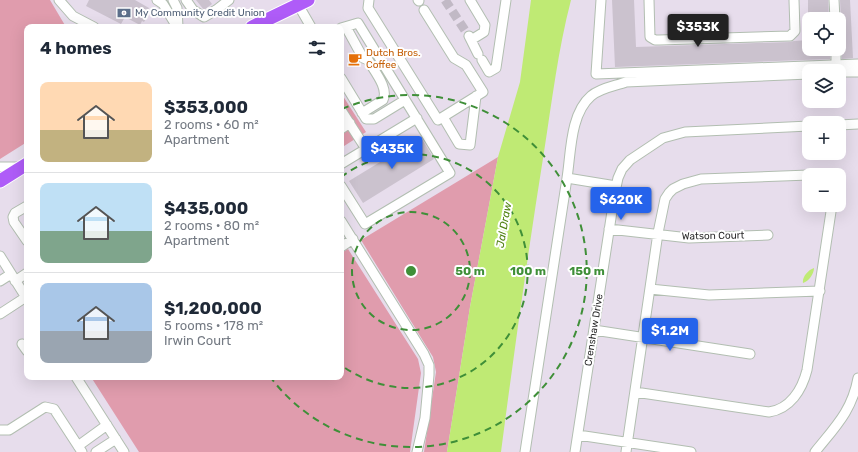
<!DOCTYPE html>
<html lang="en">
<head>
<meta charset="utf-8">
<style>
	body { margin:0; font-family:Rubik,sans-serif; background:#f2f2f3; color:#1f2937; height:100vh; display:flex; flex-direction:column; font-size:15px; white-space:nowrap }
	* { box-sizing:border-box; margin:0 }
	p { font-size:13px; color:#747a83 }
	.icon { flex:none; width:22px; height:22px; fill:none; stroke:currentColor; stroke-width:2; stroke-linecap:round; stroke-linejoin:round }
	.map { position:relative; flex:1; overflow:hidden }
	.side { position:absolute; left:24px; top:24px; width:320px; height:356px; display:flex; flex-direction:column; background:#fff; border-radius:8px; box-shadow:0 4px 16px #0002 }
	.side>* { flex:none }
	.buttons { position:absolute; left:802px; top:12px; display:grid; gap:8px }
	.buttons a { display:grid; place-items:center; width:44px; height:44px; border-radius:8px; background:#fff; box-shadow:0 4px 16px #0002; font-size:20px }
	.price { position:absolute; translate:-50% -34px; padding:0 9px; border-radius:4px; background:#2563eb; color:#fff; font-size:13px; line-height:26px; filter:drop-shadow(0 1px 2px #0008) }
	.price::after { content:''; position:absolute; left:50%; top:24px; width:12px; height:9px; margin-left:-6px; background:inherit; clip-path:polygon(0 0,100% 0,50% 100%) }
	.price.active { background:#222; color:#fff }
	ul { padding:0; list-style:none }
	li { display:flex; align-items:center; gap:12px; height:100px; padding:0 16px }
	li+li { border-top:1px solid #e0e1e3 }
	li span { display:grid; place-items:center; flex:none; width:112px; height:80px; border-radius:8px; color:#555 }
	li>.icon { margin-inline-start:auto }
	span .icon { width:48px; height:48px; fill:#fffc; stroke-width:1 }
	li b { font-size:17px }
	h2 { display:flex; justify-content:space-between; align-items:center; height:48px; padding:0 16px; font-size:17px }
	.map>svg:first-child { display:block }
	.green { fill:#e09cad }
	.water { fill:#bfea74 }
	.building { fill:#cbc2ce }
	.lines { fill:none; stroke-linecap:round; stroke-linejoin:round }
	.minor-tunnel { stroke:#c1b9c5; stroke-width:9; stroke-dasharray:9 4.5; stroke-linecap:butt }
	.minor-casing { stroke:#b2beb1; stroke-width:11 }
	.highway-casing { stroke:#fff; stroke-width:15 }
	.minor { stroke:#fff; stroke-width:9 }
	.highway { stroke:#af5cf8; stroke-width:13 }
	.ring { fill:none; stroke:#3f8f38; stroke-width:2; stroke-dasharray:7 5 }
	.labels { text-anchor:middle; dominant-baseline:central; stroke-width:4; stroke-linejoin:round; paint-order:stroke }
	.service-label { font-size:10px; fill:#4e5e75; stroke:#fff; text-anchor:start }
	.food-label { font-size:10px; fill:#c56008; stroke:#fff; text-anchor:start }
	.street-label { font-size:10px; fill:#2b2b2b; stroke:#fff }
	.water-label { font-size:11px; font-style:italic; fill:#518213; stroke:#fff }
	.centre { fill:#3f8f38; stroke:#fff; stroke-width:2 }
	.ring-label { font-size:12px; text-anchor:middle; font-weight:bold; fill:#3f8f38; stroke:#fff; stroke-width:4; stroke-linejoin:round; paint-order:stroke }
</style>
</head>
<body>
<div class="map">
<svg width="858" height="452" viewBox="0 0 858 452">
	<rect width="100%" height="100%" fill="#e7ddec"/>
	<path class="green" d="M0,0H50L66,27H27V142L0,159Z
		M341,93L366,132L341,148Z
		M498,157L470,307L447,452H424L436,372L433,357L361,240Z
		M348,249L418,359L421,373L410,452H139L91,377H341V253Z"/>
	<path class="water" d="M531,0H571C558,50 552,101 544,152C528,252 514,352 501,452H447L470,307L498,157L520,82Z
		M814,268C814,274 809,281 803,283C802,277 808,270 814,268Z"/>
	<path class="building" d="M89,0H135L149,8L147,12L149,13L144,22L142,21L140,25L125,17L121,24L86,6Z
		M196,0H209L212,4L204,10Z
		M612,0H634L636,47L790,42L794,41L809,40V49H830V59L615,67Z
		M808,0H828L829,19H808Z
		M840,0H850L853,58L842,59V49L839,44V23L841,19Z
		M421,137L434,159L363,203L349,181Z"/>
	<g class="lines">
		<path class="minor-tunnel" d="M445,0L468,35"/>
		<g class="minor-casing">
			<path id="minor" d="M59,0L73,16L94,27
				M157,0L163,4L177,27
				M173,0L177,8L178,27
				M186,0L193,10L204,17L216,10L229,0
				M369,0L368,8L438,120L483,92L466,65L454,58L424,10
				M418,0L419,1
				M470,0L485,25L484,32L471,40
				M601,0L596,74L858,64
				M649,0L650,37L655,40H659L790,36L795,31L794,0
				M834,0L835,19
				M296,1L311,27
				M346,27L363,58L368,60C374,71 389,88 383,100L362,113
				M341,28L358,23L450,173L365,224L341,186
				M469,36L478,54
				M836,49V65
				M482,60L489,72L496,68L506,0
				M839,72H858
				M341,78L366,119H374L405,100
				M341,110L366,149
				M443,117L459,144L470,145L476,96
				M839,125L858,124
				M341,129L350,123
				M341,164L417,118
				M0,167H21
				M567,178C571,153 570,114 591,96C600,88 615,86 626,82L809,74
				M27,206L15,213L13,217L14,222L27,241
				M341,221L424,354L429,365V375L425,418L417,452
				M609,229L689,238L768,235
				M341,247L353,239
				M0,256L27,299
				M0,281L11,274
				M15,281L27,273
				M650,289L709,295L820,291
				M0,314L26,297
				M594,330L750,354
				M22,344L27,351
				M76,377L124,452
				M635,392L769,412C790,409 802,390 807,370L832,205
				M0,430H9L45,407L54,409L82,452
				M578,435L691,452
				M78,446L107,425
				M96,452L116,439
				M525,452L567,178L616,186
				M575,452L615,192L618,178L622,169L630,160L663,138L685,132L809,126
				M626,452L658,233L665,199L669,193L673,189L683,184L701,179L809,175
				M815,452C835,427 852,411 858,378"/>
		</g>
		<g class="highway-casing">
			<path id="highway" d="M252,27L308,0
				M0,181L27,164"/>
		</g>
		<use href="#minor" class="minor"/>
		<use href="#highway" class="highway"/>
	</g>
	<g class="ring">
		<circle cx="411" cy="271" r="59"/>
		<path d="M341 177A117 117 0 1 1 341 365"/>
		<path d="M342 109A176 176 0 1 1 271 378"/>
	</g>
	<defs>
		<g id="bank-bare" transform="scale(1.08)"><path d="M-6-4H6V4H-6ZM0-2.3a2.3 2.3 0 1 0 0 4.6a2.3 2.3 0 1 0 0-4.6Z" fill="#5c6f8a" stroke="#fff" stroke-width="2.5" paint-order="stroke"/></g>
		<g id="cafe-bare" transform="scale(1.08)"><path d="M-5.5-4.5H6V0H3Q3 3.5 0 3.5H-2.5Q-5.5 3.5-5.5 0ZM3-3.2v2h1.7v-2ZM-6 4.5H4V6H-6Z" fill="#e8710a" stroke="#fff" stroke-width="2.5" paint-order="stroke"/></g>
	</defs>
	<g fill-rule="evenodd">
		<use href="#bank-bare" x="124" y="13"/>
		<use href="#cafe-bare" x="355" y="59"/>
	</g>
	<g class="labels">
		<g class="service-label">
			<text x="135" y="13">My Community Credit Union</text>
		</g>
		<g class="food-label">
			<text x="366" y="53">Dutch Bros.<tspan x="366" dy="12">Coffee</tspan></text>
		</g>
		<g class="street-label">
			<text transform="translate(713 236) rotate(-1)">Watson Court</text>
			<text transform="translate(594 330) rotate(-81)">Crenshaw Drive</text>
		</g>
		<g class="water-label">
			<text transform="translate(504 225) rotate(-80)">Jal Draw</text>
		</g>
	</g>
	<circle cx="411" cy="271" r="6" class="centre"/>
	<g class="ring-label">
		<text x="470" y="275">50 m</text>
		<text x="528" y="275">100 m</text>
		<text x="587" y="275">150 m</text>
	</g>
</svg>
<div class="buttons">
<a><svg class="icon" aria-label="locate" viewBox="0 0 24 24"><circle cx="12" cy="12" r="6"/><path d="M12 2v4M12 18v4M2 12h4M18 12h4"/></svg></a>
<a><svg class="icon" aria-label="layers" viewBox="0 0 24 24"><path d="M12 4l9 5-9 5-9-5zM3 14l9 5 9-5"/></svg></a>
<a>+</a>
<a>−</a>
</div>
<b class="price active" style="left:698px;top:48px">$353K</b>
<b class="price" style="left:392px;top:170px">$435K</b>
<b class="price" style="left:621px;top:221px">$620K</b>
<b class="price" style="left:670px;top:352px">$1.2M</b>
<section class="side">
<h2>4 homes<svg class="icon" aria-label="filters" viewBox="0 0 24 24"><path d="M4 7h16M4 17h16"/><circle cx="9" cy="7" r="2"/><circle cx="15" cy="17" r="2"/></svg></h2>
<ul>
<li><span style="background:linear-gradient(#ffd9b3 60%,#c2b280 0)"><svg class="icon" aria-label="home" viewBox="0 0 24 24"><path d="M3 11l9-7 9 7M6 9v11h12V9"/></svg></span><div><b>$353,000</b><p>2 rooms · 60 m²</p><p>Apartment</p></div></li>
<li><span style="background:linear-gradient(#bfe0f5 60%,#7fa58c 0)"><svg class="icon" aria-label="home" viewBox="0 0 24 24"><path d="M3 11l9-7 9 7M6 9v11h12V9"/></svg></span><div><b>$435,000</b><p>2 rooms · 80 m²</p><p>Apartment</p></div></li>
<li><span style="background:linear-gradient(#a9c7e8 60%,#9aa5b1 0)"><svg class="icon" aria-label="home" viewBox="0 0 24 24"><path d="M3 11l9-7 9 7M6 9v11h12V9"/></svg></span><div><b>$1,200,000</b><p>5 rooms · 178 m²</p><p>Irwin Court</p></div></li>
</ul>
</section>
</div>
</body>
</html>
